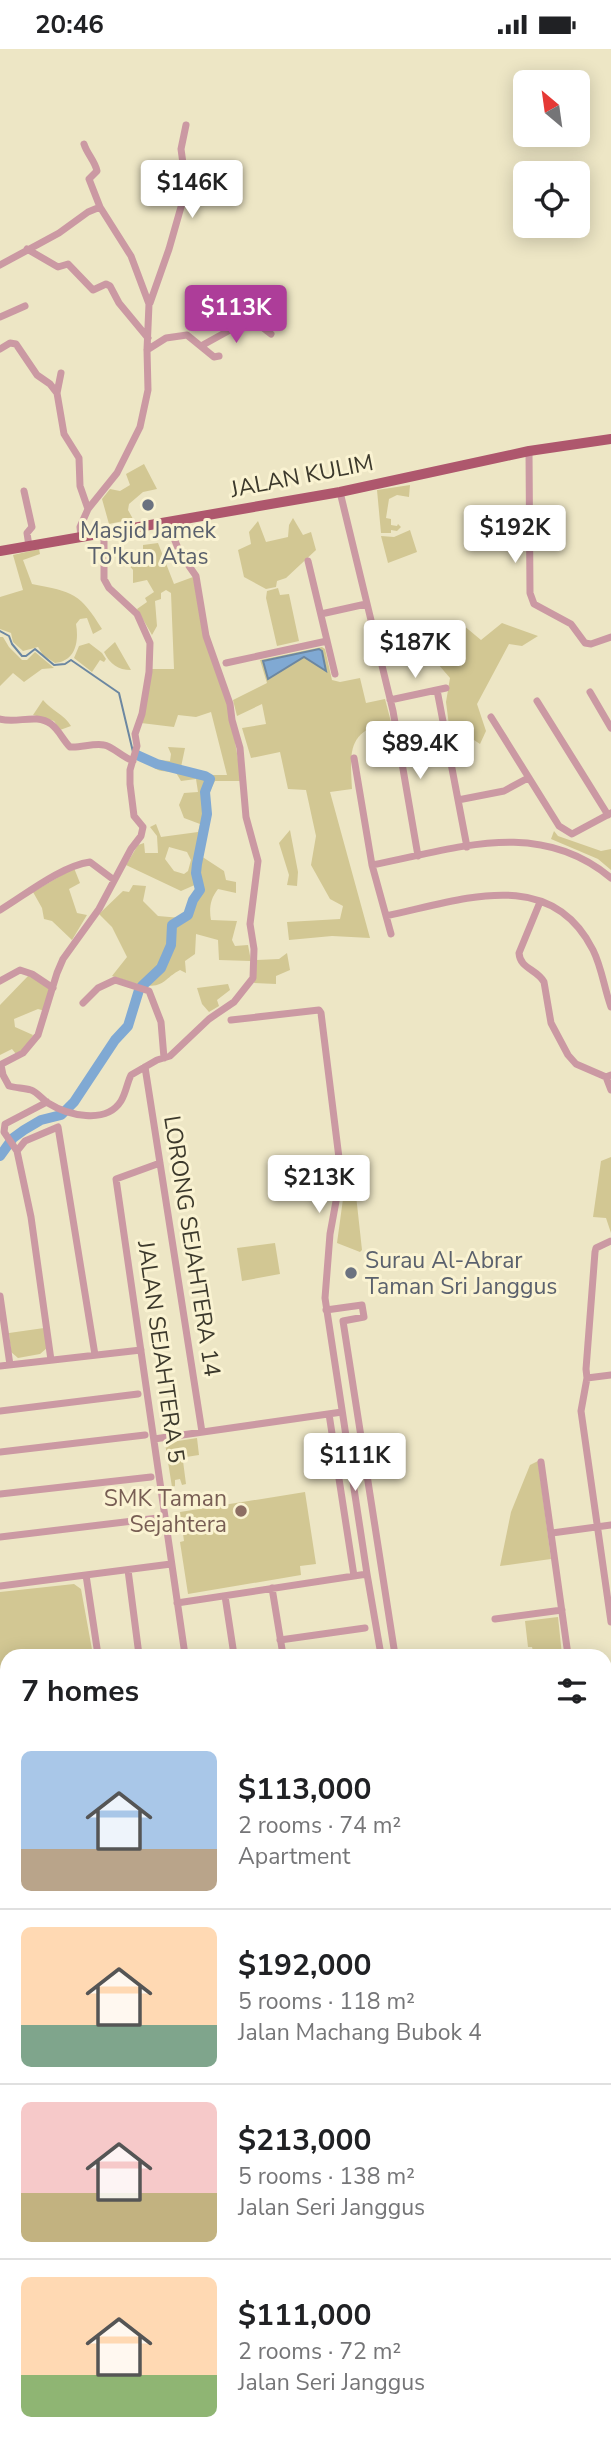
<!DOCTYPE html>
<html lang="en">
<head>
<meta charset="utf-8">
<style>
	body { margin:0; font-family:"Nunito Sans",sans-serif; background:#f2f2f2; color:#202124; height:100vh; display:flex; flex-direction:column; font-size:26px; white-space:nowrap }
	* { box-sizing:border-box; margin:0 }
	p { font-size:23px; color:#757577 }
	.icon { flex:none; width:38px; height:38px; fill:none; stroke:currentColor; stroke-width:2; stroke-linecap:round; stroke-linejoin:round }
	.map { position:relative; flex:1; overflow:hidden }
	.details { position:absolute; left:0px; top:1600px; width:612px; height:800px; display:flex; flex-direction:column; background:#fff; border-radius:21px 21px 0 0; box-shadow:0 4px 18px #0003 }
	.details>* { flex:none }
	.needle { width:46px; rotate:331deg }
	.controls { position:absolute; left:513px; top:21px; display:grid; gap:14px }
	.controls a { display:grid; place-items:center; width:77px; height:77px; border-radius:10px; background:#fff; box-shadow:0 4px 18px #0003; font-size:35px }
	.price { position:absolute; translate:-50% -60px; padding:0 16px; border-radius:7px; background:#fff; color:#222; font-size:23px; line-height:46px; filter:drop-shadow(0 2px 4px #0008) }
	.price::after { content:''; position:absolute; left:50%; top:42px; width:21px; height:16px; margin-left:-10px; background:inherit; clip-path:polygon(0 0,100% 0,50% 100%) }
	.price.on { background:#ad3d99; color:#fff }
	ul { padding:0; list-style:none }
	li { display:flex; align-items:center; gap:21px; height:175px; padding:0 21px }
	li+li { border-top:2px solid #e0e0e0 }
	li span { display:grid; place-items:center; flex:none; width:196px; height:140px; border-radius:10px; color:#555 }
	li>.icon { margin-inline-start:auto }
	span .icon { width:84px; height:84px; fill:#fffc; stroke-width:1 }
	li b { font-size:30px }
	h2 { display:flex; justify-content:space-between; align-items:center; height:84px; padding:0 21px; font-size:30px }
	.status { display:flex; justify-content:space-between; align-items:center; height:49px; padding:0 35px; background:#fff; direction:ltr }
	.status svg { height:19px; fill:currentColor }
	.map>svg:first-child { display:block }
	.green { fill:#d2c793; fill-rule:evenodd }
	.water { fill:#80a9d3; stroke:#6c87a1; stroke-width:2 }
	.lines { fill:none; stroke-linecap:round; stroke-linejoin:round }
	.stream { stroke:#6c87a1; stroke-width:2 }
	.river { stroke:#80a9d3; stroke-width:10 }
	.street { stroke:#cb99a3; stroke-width:7 }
	.secondary { stroke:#bb7384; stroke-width:10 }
	.primary { stroke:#ae576d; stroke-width:10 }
	.worship-dot { fill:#6b7280; stroke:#faf3d2; stroke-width:2.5 }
	.education-dot { fill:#8d6e63; stroke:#faf3d2; stroke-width:2.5 }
	.labels { text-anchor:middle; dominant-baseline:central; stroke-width:6; stroke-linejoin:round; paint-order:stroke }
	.street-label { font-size:23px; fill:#3c392c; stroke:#faf3d2 }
	.worship-label { font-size:23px; fill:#5b616d; stroke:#faf3d2 }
	.education-label { font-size:23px; fill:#785e54; stroke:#faf3d2; text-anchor:end }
</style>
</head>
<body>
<div class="status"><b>20:46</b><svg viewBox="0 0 49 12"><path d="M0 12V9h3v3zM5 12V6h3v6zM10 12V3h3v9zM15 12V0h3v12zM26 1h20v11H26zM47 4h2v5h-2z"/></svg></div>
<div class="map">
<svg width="611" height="2398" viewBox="0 0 611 2398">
	<rect width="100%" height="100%" fill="#ede6c5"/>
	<path class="green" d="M144,415L157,440L143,443L129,455L128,461L133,470L109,475L102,450L110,440L120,442L130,436L126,425Z
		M410,436L409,448L397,446L389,450L386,469L391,470V476L397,477L398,475L401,478L397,482L391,481V484H381L377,441Z
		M293,469L303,486L311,483L316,501L286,529L277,532L276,538L266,540L244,528L238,501L251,495L249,483L258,472L266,493L288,488L289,476Z
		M410,481L417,503L388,514L381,487L394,488Z
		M158,494L174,535L193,528C211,595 233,662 241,732H215L209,744L210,772L201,807L224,822L226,831L236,833V844L218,840C210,850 209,860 211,871L237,872L232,891L235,897L248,896L251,912L219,911L218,891L196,885L195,905L185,912L186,924L180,921C174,924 171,927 166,931C151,944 130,932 112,927L127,908L112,878L99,865L123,842L129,843L133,836L146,837L143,852L158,867L181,869C189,862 189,852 197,845V835L181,842L126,816L138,796L144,794L145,804H158L157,787L150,778L156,775L161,788L198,783L200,775L184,769L179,756L184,744L198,743L196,730L181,732L175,722C162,723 154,723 147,710L170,712L171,705L168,698L185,699L181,718L209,726H227L211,663L196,668L178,666L174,678L141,674L152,620H174L171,544L166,541L161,544V550L155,552L157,577L152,586L137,560L147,553L145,549L154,543L147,531L133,534V521L127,514L143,502V496ZM169,798L187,803L191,811L188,822L184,825L174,822L165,810Z
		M39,500L40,505L23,511L32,535C73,543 80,544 102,580L93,585L87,569L80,570L76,575C79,592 76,612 55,614L43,606L38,598L23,602L13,593L11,584L0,580V548L23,541L13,506Z
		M278,539L280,546L289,545L299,592L277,597L266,549L267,542Z
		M457,571L481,591L502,574L538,587L522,597L509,595L477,655L486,682L480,695L474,691L464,694L465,706L453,708L446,653L450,629L432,608L429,588Z
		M0,588H3L9,598L22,611H27L35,603L54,619L42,620L24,633L13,624L0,637Z
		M115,593L131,621C118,621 110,615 104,603Z
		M89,594L102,604L106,610L104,613L100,611L92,623L74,609L79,597Z
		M322,598L325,600L332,631L340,633L360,629L366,654L385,650L391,673C347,681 350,702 352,740L330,743L370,889L332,887L289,891L287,873L340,870L343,857L330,850L311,816L316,787L306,741L288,740L280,703L251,709L242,679L266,675L262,655L237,667L233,651L267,634L260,611Z
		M43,651C52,662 64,665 71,677L60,681L54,672L33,666Z
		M290,781L298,823L297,837L287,836L289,826L279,794Z
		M554,782L558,787L601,802L611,800V821L598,810L551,790Z
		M74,819L80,834L69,840L77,864L87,866L72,891L52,872L44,870L42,859L33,843Z
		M287,904L290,921L276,927V935L254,934L257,911L279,910Z
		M29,926L50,940L45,962L38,960L14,970L15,978L33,986L25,999L16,1005L12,1000L0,1006V956Z
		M228,935L230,941L217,951L219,957L209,963L202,955L197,939Z
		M611,1108V1184L606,1169L593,1168L601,1112Z
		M346,1128H354L362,1201L360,1203L337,1194Z
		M275,1194L280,1225L242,1232L237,1199Z
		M44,1279L47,1299L40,1305L18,1309L11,1303L9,1284Z
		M197,1389L199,1406L186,1408L183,1412L186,1435L182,1436L180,1430L175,1431V1437L172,1438L165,1394Z
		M538,1412L551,1510L500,1517L511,1463L530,1416Z
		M305,1443L316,1515L300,1517L301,1526L188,1545L180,1493L184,1492L180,1463Z
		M74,1535L81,1540L93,1606H7L6,1663L4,1653H0V1543Z
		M558,1568L562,1606H534L532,1598H528L525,1572Z
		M90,2392H149V2398H90Z"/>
	<path class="water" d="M319,600L322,602L326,622L304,608L268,630L263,612Z"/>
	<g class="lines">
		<path class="stream" d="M0,582L9,587L12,595L22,607H26L35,600L54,616L65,615L71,611L119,644L133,703"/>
		<path class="river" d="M137,706L157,715L205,727L210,730L205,743L207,765L197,815L196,824L200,841L193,851L188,866L172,876L171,896L161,919L142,937
			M0,1107L13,1089L24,1081L41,1071L61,1066L74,1053L115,991L128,977L139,941"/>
		<path class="street" d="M84,95C87,105 95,112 97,122L89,130L100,158
			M27,200L58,218L68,215L93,241L106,235L110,237L119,254L148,289
			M0,216L59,184L88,163L100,158L131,207L149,255L147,301L148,341L140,378L117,424L88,460L80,478L81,488
			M150,254L169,200L183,151L185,129L181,100L186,76
			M0,268L25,257
			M201,297L248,271H253L271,285
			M0,300L10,294L16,295L37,326L50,335L57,344
			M147,301L166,289L187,286L214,308L219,307
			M61,324L57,344L64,385L79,409L80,437L88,460
			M529,402L530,544L534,555L571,575L585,594L591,595L611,588
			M24,442L32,478L27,484L29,497
			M340,443L393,662L418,807
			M308,512L335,625
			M321,565L366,555
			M376,599L419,589
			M226,614L327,592
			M437,641L467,798
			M590,643L611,679
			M390,651L446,639
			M537,652L608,766
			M491,668L559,777L572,785L611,764
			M0,670C17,675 36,664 51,675C59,681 63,691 70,698C81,699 93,694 104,696C112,697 122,708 133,712
			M354,709L372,816L391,885
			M458,751L504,742L528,729
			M372,816C456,800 538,768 611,829
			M540,853L519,904C520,920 537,920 544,933L551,974L568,1006L576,1015L606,1028L611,1026
			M0,861C25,846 61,817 90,813L114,831
			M386,867C459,852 550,815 593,901C602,919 604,939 611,958
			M0,932L20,921L32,925L53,939
			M83,954L98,939L115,931L149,942L161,973L164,1009
			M231,971L319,961L321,964L341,1125L330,1185L325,1249L367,1525L381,1606
			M0,1016L23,1004L38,986L57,924L63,910L99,860L131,800L141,787L143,778L134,767L130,735V721L137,697L135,685L142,665L149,623L150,594L137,565L109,539L104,530V484
			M1,1016L3,1026L9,1037C16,1039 24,1039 31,1041C37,1043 42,1050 48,1054C67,1066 106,1076 121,1052C126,1044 127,1034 131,1026L157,1011L170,1007L209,970L234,953L253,929L254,900L250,875L258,812L246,768L240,699L232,671L230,655L206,587L196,527L180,504L171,482L163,474
			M145,1018L202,1383
			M606,1028L611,1041
			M17,1102L4,1083L5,1075L47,1053
			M160,1114L116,1130L185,1606
			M611,1192L596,1199L595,1203L586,1320L587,1329L581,1362L611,1573
			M0,1247L10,1316
			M326,1261L362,1256L364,1268L343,1272L395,1606
			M51,1311L31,1168L17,1102L25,1092L58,1078L95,1306
			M0,1317L141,1301
			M587,1329L611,1326
			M0,1362L138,1345
			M329,1365L354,1527
			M154,1390L342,1363
			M0,1403L145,1386
			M541,1413L568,1606
			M0,1445L151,1428
			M552,1484L611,1476
			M0,1488L158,1469
			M128,1521L139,1606
			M86,1526L98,1606
			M0,1537L171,1515
			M272,1539L283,1606
			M225,1547L234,1606
			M177,1554L367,1525
			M495,1570L562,1561
			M280,1591L365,1579
			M606,1641H611
			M0,1668L7,1667
			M606,1673L611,1672
			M0,1713L7,1712
			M606,1727L611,1722
			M0,1758L7,1756
			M606,1794L611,1790
			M0,1802L7,1800
			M0,1844L7,1843
			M606,1852L611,1849
			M0,1888L7,1886
			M606,1906L611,1903
			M0,1917L7,1915
			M0,1962L7,1960
			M606,1962L611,1959
			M0,2006L7,2004
			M0,2011L7,2066
			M606,2018L611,2015
			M606,2070L611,2067
			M606,2098L611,2106
			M0,2110L4,2148L7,2153
			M0,2166L7,2167
			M606,2229H611
			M0,2231L7,2229
			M0,2293L7,2292
			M0,2339L7,2337
			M0,2382L7,2381
			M606,2387L611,2388
			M38,2392L39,2398
			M83,2392L84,2398
			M154,2392V2398
			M199,2392L200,2398
			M456,2392V2398"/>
		<path class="secondary" d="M606,1658L611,1657
			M0,1904L7,1902
			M606,2209H611
			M0,2279L7,2277
			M215,2392V2398"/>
		<path class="primary" d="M0,502L340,443L529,402L611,390"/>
	</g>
	<g class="worship-dot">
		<circle cx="148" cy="456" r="7"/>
		<circle cx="351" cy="1224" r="7"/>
	</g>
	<circle class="education-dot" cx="241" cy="1462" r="7"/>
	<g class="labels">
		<g class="street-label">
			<text transform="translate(302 427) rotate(-11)">JALAN KULIM</text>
			<text transform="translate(192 1197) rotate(81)">LORONG SEJAHTERA 14</text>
			<text transform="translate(161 1303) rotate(82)">JALAN SEJAHTERA 5</text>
		</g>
		<g class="worship-label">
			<text x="148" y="481">Masjid Jamek<tspan x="148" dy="26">To'kun Atas</tspan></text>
			<text x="365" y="1211" text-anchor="start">Surau Al-Abrar<tspan x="365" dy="26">Taman Sri Janggus</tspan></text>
		</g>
		<g class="education-label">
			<text x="227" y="1449">SMK Taman<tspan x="227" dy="26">Sejahtera</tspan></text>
		</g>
	</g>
</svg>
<div class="controls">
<a><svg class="needle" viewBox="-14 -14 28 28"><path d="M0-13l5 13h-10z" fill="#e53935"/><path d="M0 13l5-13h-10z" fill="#757577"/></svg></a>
<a><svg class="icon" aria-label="locate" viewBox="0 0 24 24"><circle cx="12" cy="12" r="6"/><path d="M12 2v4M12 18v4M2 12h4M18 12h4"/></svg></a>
</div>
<b class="price" style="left:192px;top:171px">$146K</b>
<b class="price on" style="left:236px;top:296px">$113K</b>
<b class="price" style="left:515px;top:516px">$192K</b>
<b class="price" style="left:415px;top:631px">$187K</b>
<b class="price" style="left:420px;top:732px">$89.4K</b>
<b class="price" style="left:319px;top:1166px">$213K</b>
<b class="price" style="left:355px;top:1444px">$111K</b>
<section class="details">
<h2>7 homes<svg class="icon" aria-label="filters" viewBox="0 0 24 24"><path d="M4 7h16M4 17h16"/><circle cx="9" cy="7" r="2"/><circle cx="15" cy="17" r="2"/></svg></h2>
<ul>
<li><span style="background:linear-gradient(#a9c7e8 70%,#b9a48a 0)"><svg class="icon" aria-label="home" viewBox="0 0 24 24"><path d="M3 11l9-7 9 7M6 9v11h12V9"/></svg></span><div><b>$113,000</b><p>2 rooms · 74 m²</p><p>Apartment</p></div></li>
<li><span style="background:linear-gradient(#ffd9b3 70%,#7fa58c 0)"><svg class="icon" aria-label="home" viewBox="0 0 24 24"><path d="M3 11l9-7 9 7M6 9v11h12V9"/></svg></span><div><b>$192,000</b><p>5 rooms · 118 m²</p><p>Jalan Machang Bubok 4</p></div></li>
<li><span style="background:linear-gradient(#f6c9c9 65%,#c2b280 0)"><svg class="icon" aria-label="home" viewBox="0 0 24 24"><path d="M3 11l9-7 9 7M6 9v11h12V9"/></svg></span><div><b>$213,000</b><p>5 rooms · 138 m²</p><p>Jalan Seri Janggus</p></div></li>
<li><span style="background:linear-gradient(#ffd9b3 70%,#8fb573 0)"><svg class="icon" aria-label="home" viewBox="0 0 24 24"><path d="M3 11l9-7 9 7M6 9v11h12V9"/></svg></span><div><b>$111,000</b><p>2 rooms · 72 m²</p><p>Jalan Seri Janggus</p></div></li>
</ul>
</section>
</div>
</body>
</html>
